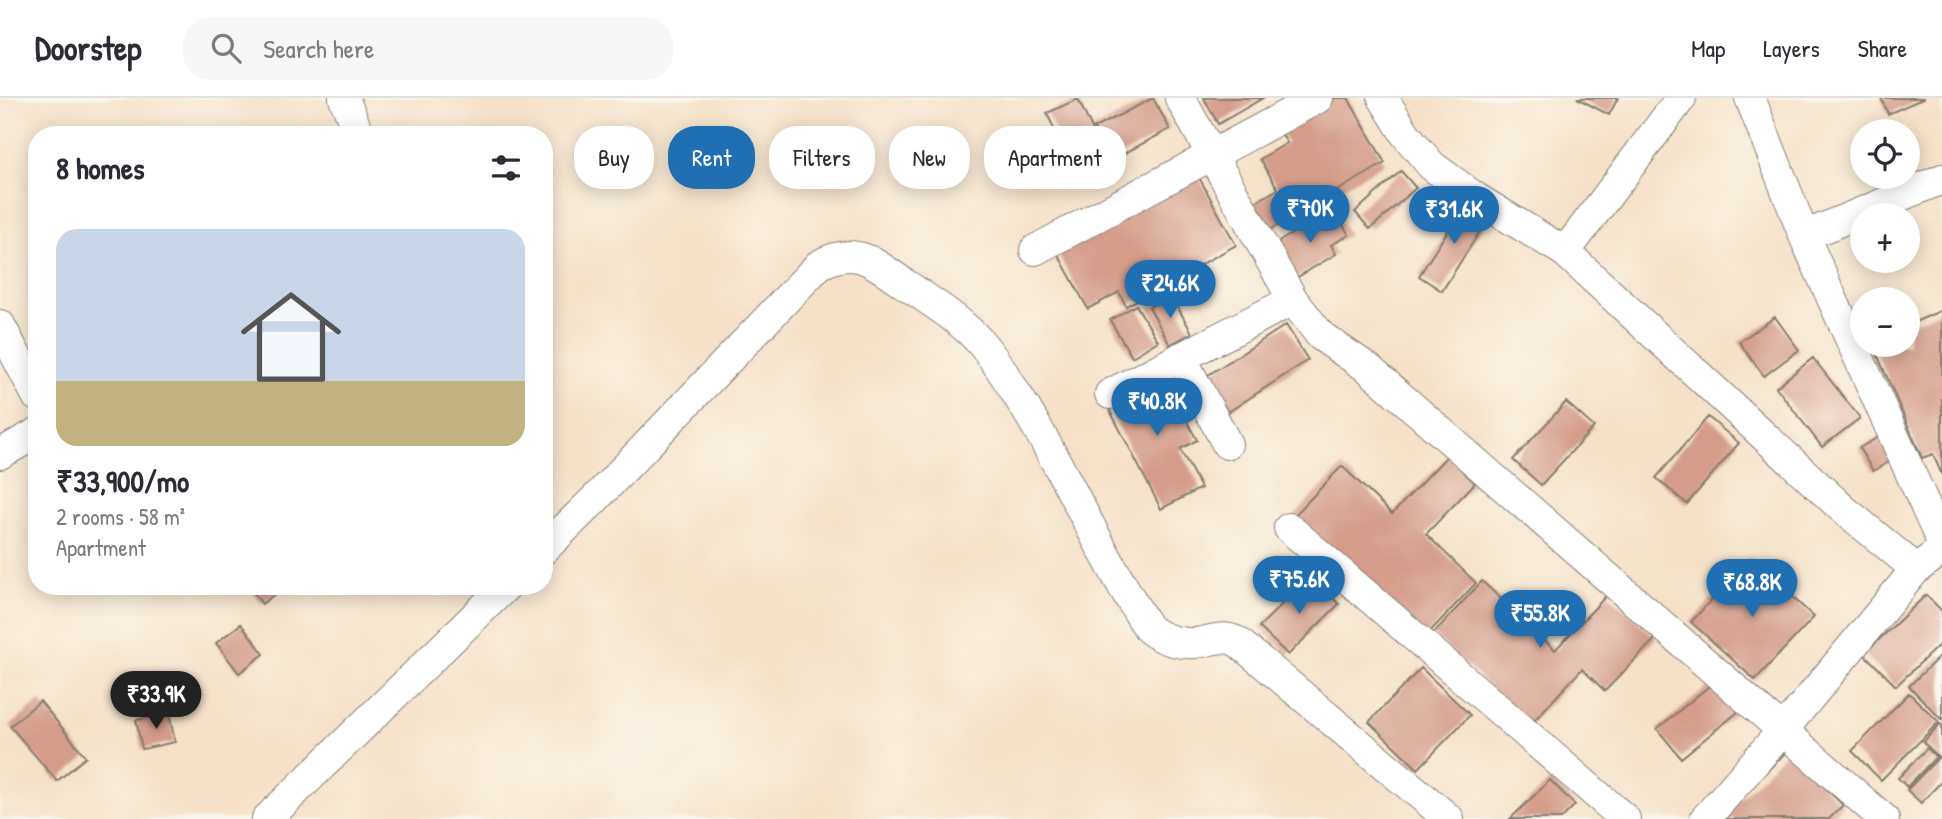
<!DOCTYPE html>
<html lang="en">
<head>
<meta charset="utf-8">
<style>
	body { margin:0; font-family:"Patrick Hand",sans-serif; background:#f7f7f7; color:#2b2b33; height:100vh; display:flex; flex-direction:column; font-size:26px; white-space:nowrap }
	* { box-sizing:border-box; margin:0 }
	p { font-size:23px; color:#7c7c81 }
	.icon { flex:none; width:38px; height:38px; fill:none; stroke:currentColor; stroke-width:2; stroke-linecap:round; stroke-linejoin:round }
	.map { position:relative; flex:1; overflow:hidden }
	.drawer { position:absolute; left:28px; top:28px; width:525px; height:469px; display:flex; flex-direction:column; background:#fff; border-radius:28px; box-shadow:0 4px 18px #0003 }
	.drawer>* { flex:none }
	.banner { position:absolute; left:574px; top:28px; width:665px; height:63px; display:flex; gap:14px }
	.controls { position:absolute; left:1850px; top:21px; display:grid; gap:14px }
	.controls a { display:grid; place-items:center; width:70px; height:70px; border-radius:50%; background:#fff; box-shadow:0 4px 18px #0003; font-size:35px }
	.price { position:absolute; translate:-50% -60px; padding:0 16px; border-radius:24px; background:#1f6fb2; color:#fff; font-size:23px; line-height:46px; filter:drop-shadow(0 2px 4px #0008) }
	.price::after { content:''; position:absolute; left:50%; top:42px; width:21px; height:16px; margin-left:-10px; background:inherit; clip-path:polygon(0 0,100% 0,50% 100%) }
	.price.selected { background:#222; color:#fff }
	ul { padding:0; list-style:none }
	li { display:grid; align-content:center; gap:14px; height:371px; padding:0 28px }
	li+li { border-top:2px solid #e1e1e2 }
	li span { display:grid; place-items:center; height:217px; border-radius:21px; color:#555 }
	li>.icon { margin-inline-start:auto }
	span .icon { width:126px; height:126px; fill:#fffc; stroke-width:1 }
	li b { font-size:30px }
	h2 { display:flex; justify-content:space-between; align-items:center; height:84px; padding:0 28px; font-size:30px }
	.chip { padding:0 24px; border-radius:28px; background:#fff; box-shadow:0 4px 18px #0003; font-size:24px; line-height:63px }
	.chip.selected { background:#1f6fb2; color:#fff }
	header { display:flex; align-items:center; gap:42px; box-sizing:border-box; height:98px; padding:0 35px; background:#fff; border-bottom:2px solid #e1e1e2 }
	header strong { font-size:33px }
	nav { display:flex; gap:38px; margin-inline-start:auto; font-size:24px }
	.search { width:490px; height:63px; background:#f7f7f7; display:flex; align-items:center; gap:18px; box-sizing:border-box; padding:0 24px; border-radius:28px; color:#7c7c81; font-size:26px }
	.map>svg:first-child { display:block }
	.building { fill:#d59c89 }
	.lines { fill:none; stroke-linecap:round; stroke-linejoin:round }
	.street-casing { stroke:#887e72; stroke-width:32 }
	.street { stroke:#fff; stroke-width:30 }
</style>
</head>
<body>
<header>
<strong>Doorstep</strong>
<div class="search"><svg class="icon" aria-label="search" viewBox="0 0 24 24"><circle cx="10" cy="10" r="6"/><path d="M15 15l6 6"/></svg>Search here</div>
<nav><a>Map</a><a>Layers</a><a>Share</a></nav>
</header>
<div class="map">
<svg width="1942" height="721" viewBox="0 0 1942 721">
	<rect width="100%" height="100%" fill="#fbf7ec"/>
	<filter id="ink" filterUnits="userSpaceOnUse"><feTurbulence type="fractalNoise" baseFrequency=".0143" numOctaves="2"/><feDisplacementMap in="SourceGraphic" scale="14" xChannelSelector="R" yChannelSelector="G"/><feConvolveMatrix kernelMatrix="1 2 1 2 8 2 1 2 1" color-interpolation-filters="sRGB"/></filter>
	<filter id="wash" filterUnits="userSpaceOnUse"><feTurbulence type="fractalNoise" baseFrequency=".00686" numOctaves="4" result="noise"/><feDisplacementMap in="SourceGraphic" scale="28" xChannelSelector="R" yChannelSelector="G"/><feGaussianBlur stdDeviation="1.57" result="paint"/><feColorMatrix in="noise" values="0 0 0 0 0 0 0 0 0 0 0 0 0 0 0 0 0 1.4 0 .05"/><feComposite in="paint" operator="in"/></filter>
	<g filter="url(#wash)">
		<rect width="100%" height="100%" fill="#f4e1c7"/>
		<g id="blocks">
			<path class="building" d="M1153,0L1170,31L1112,62L1094,30Z
				M1204,0H1263L1218,26Z
				M1332,0H1348L1385,65L1263,136L1247,109L1278,91L1260,61L1287,45L1279,31Z
				M1577,0H1618L1609,17Z
				M1881,0H1924L1888,16Z
				M1078,1L1107,63L1075,78L1047,15Z
				M1195,72L1236,147L1126,208L1119,194L1088,211L1054,149Z
				M1401,73L1416,90L1370,131L1355,114Z
				M1466,104L1489,119L1442,193L1419,178Z
				M1334,112L1349,137L1331,147L1336,156L1291,183L1271,148Z
				M1171,197L1192,235L1170,247L1149,209Z
				M1136,207L1158,243L1132,259L1110,222Z
				M1942,212V377L1933,356L1922,360L1873,247H1908V227Z
				M1775,219L1799,252L1764,278L1739,244Z
				M1286,227L1308,262L1228,314L1205,279Z
				M1813,260L1860,320L1822,349L1776,289Z
				M1161,274L1197,342L1180,351L1201,390L1161,411L1105,303Z
				M1566,304L1594,329L1541,387L1513,362Z
				M1708,319L1739,345L1687,406L1656,380Z
				M1882,337L1896,360L1873,373L1859,350Z
				M1447,358L1475,385L1426,436L1476,485L1423,541L1294,418L1342,368L1392,416Z
				M1750,460L1814,519L1755,582L1691,524Z
				M1310,478L1339,506L1288,557L1259,529Z
				M1482,483L1555,552L1608,496L1656,540L1605,593L1582,571L1530,627L1433,536Z
				M249,488H285L262,506Z
				M1926,497L1942,513V544L1896,588L1864,556Z
				M241,526L264,556L239,575L216,545Z
				M1942,556V622L1909,588Z
				M1421,570L1470,617L1418,671L1369,624Z
				M1714,584L1738,614L1681,660L1657,631Z
				M1909,595L1939,624L1881,682L1852,653Z
				M40,603L86,659L57,683L10,628Z
				M169,615L175,644L142,651L136,622Z
				M1940,626L1942,627V683L1921,705L1907,692L1939,659L1923,644Z
				M1927,650L1936,659L1907,689L1898,680Z
				M1787,653L1843,707L1829,721H1720Z
				M1550,682L1575,707L1561,721H1510Z"/>
		</g>
	</g>
	<g filter="url(#ink)">
		<use href="#blocks" fill-opacity="0" stroke="#887e72" stroke-width="2"/>
		<g class="lines">
			<g class="street-casing">
				<path id="street" d="M344,0L359,37
					M1180,0L1293,202L1321,238L1369,271L1884,721
					M1383,0L1406,37L1432,68L1476,100L1565,154L1843,411L1916,471L1942,452
					M1750,0L1804,138
					M1942,81L1804,138L1942,445
					M1035,152L1318,0
					M1565,154L1681,0
					M0,227L37,298
					M1181,259L1227,346
					M1110,296L1293,202
					M0,356L37,335
					M1289,430L1625,721
					M544,451L596,400L819,167C856,146 874,165 905,186C931,204 960,221 981,245C998,264 1012,289 1026,311C1070,383 1103,461 1149,531C1162,541 1178,546 1195,545C1212,543 1222,536 1238,544L1449,721
					M267,721L506,488
					M1705,721L1783,632L1916,471"/>
			</g>
			<use href="#street" class="street"/>
		</g>
	</g>
</svg>
<div class="controls">
<a><svg class="icon" aria-label="locate" viewBox="0 0 24 24"><circle cx="12" cy="12" r="6"/><path d="M12 2v4M12 18v4M2 12h4M18 12h4"/></svg></a>
<a>+</a>
<a>−</a>
</div>
<b class="price" style="left:1310px;top:147px">₹70K</b>
<b class="price" style="left:1454px;top:148px">₹31.6K</b>
<b class="price" style="left:1170px;top:222px">₹24.6K</b>
<b class="price" style="left:1157px;top:340px">₹40.8K</b>
<b class="price" style="left:1299px;top:518px">₹75.6K</b>
<b class="price" style="left:1752px;top:521px">₹68.8K</b>
<b class="price" style="left:1540px;top:552px">₹55.8K</b>
<b class="price selected" style="left:156px;top:633px">₹33.9K</b>
<div class="banner">
<a class="chip">Buy</a>
<a class="chip selected">Rent</a>
<a class="chip">Filters</a>
<a class="chip">New</a>
<a class="chip">Apartment</a>
</div>
<section class="drawer">
<h2>8 homes<svg class="icon" aria-label="filters" viewBox="0 0 24 24"><path d="M4 7h16M4 17h16"/><circle cx="9" cy="7" r="2"/><circle cx="15" cy="17" r="2"/></svg></h2>
<ul>
<li><span style="background:linear-gradient(#c9d6e8 70%,#c2b280 0)"><svg class="icon" aria-label="home" viewBox="0 0 24 24"><path d="M3 11l9-7 9 7M6 9v11h12V9"/></svg></span><div><b>₹33,900/mo</b><p>2 rooms · 58 m²</p><p>Apartment</p></div></li>
</ul>
</section>
</div>
</body>
</html>
